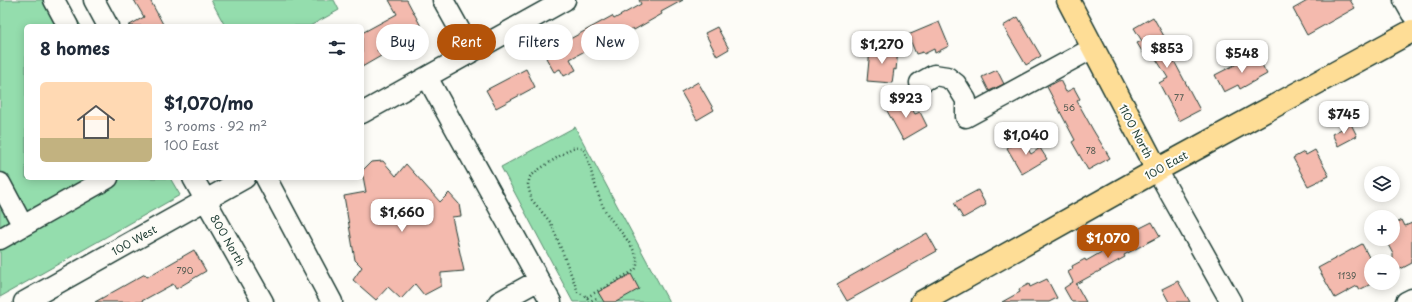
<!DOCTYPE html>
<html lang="en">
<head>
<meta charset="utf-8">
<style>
	body { margin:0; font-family:"Playpen Sans",sans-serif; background:#f6f6f7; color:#1f2937; height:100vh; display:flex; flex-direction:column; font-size:15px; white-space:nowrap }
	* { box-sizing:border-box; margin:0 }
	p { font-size:13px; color:#747a83 }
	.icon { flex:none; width:22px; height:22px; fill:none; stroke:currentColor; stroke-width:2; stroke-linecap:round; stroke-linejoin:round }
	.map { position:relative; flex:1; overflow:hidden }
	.panel { position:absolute; left:24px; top:24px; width:340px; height:156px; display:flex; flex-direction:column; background:#fff; border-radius:6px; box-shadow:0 2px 10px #0003 }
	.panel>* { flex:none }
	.guide { position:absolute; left:376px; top:24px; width:380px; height:36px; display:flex; gap:8px }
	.buttons { position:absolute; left:1364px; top:166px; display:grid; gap:8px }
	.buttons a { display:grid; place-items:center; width:36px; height:36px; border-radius:50%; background:#fff; box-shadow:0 2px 10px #0003; font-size:20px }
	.price { position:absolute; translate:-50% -34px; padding:0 9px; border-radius:8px; background:#fff; color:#222; font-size:13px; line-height:26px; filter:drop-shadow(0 1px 2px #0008) }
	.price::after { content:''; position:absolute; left:50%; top:24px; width:12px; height:9px; margin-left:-6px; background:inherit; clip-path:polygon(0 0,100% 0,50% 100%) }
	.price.selected { background:#b45309; color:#fff }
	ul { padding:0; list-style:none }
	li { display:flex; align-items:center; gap:12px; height:100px; padding:0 16px }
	li span { display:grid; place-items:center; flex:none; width:112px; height:80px; border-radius:6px; color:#555 }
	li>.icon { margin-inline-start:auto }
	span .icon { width:48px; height:48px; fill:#fffc; stroke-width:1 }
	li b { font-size:17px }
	h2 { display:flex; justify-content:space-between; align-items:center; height:48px; padding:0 16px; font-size:17px }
	.chip { padding:0 14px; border-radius:18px; background:#fff; box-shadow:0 2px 10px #0003; font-size:14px; line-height:36px }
	.chip.selected { background:#b45309; color:#fff }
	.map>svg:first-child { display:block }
	.green { fill:#94ddad; stroke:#5a8d70 }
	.building { fill:#f4baae; stroke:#1f3d34 }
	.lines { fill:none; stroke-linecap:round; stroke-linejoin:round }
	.minor-casing { stroke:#1f3d34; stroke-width:23 }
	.major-casing { stroke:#1f3d34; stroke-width:25 }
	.path { stroke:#1f3d34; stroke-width:2.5; stroke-dasharray:1 3; stroke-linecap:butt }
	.minor { stroke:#fdfcf7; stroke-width:20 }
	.major { stroke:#fedd96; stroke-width:22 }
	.labels { text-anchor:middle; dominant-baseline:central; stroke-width:4; stroke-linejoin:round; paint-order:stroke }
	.number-label { font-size:9px; fill:#545c52 }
	.street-label { font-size:11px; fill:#1f3d34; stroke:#fdfcf7 }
</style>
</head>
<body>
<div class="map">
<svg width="1412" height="302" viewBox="0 0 1412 302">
	<rect width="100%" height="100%" fill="#fdfcf7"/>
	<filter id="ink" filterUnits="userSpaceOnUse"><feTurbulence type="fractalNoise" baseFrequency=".025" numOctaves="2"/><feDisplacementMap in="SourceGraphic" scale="8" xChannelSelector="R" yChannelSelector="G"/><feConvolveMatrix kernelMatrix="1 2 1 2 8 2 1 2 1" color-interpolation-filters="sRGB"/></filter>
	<g filter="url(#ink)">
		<path class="green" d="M0,0H65L81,26H26V178H170L180,195L0,297Z
			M211,0H334L339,10L310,26H225Z
			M575,127L669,302H573L501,167Z"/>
		<path class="building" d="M134,0H150L164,26H128L144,17Z
			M389,0H407L424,32L419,34L420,35L401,46L397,38L377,50L381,56L362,67V33L397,14Z
			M639,0H683L661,12L662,14L634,30L633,28L599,47L598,44L570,59L576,70L564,76L560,69L554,72L546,58L561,49L559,45L612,16L614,19L641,4Z
			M1309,0H1350L1355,8L1307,35L1293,9Z
			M1018,17L1041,56L1026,65L1003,26Z
			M1153,17L1176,57L1173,59L1200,110L1179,121L1159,83L1168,78L1153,54L1146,58L1137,43L1142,41L1134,28Z
			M939,22L949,46L935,53L934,49L924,54L923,52L916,54L908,35Z
			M717,27L729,49L717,56L705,33Z
			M870,49L898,50L896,70L894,69L892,83L867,81Z
			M1256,54L1267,74L1240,89L1238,85L1224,92L1215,75Z
			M526,69L535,87L496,108L486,90Z
			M997,70L1004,84L989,91L982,77Z
			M1060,80L1066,92L1074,88L1080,99L1077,101L1093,130L1110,158L1088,170L1072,142L1075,140L1047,87Z
			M698,82L714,110L697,120L681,92Z
			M905,98L911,110L912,109L915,114L920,112L927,126L903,140L886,109Z
			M1351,124L1357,136L1338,146L1332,134Z
			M1022,139L1031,154L1040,148L1047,159L1022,174L1007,148Z
			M1315,150L1329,176L1308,186L1293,158L1304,152L1306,155Z
			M383,161L396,176L406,164L440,202L449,193L459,204L461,216L452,217L464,271L441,273V286L424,295L415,284L401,299L388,287L376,300L353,280L362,267L355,260L344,196L366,192L362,171L371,162Z
			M978,190L986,205L963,218L954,203Z
			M1402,220L1405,226L1412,223V263L1393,273V254L1385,239H1393V225Z
			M1152,222L1160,236L1124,255L1125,257L1076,284L1086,302H1072L1064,288L1073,282L1068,272L1073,269L1072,266L1085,259L1086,261L1105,250L1104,249L1131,234L1130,233Z
			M927,233L937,251L847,301L837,284Z
			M1362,244L1371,261V284L1359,290L1357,286L1335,298L1318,268Z
			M194,250L206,271L176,289L173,284L140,302H95L145,274L147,277Z
			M631,274L639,289L616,302H604L598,292Z
			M1047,279L1057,298L1049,302H1002L1020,292L1019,289L1029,284L1030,287Z
			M1178,281L1190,302H1169L1162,289Z"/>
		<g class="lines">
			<g class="minor-casing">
				<path id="minor" d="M54,0L68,26
					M94,0L108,26
					M443,0L472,52
					M1404,0L1412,14
					M427,77L551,302
					M920,83L934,75L947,77L956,84L966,100V117L1093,48
					M362,113L565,0
					M1157,170L1231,302
					M193,178L263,302
					M266,178L332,302
					M0,183L23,226
					M0,239L108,178
					M24,302L245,178
					M499,302L539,280
					M1406,302L1412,299"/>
			</g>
			<g class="major-casing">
				<path id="major" d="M1068,0L1157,170
					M922,302L1157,170L1412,31"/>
			</g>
			<path class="path" d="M587,297L635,270C645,255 618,230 610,218C598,203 592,171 585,152C582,146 578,147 572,148L538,170L530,177L528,184L529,190L532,200L551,223L578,292L587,297L589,301
				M588,302L599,297"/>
			<use href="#minor" class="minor"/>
			<use href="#major" class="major"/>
		</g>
	</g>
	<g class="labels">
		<g class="number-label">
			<text x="1179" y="97">77</text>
			<text x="1069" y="107">56</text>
			<text x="1091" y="150">78</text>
			<text x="185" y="270">790</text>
			<text x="1347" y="275">1139</text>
		</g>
		<g class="street-label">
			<text transform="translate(1136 131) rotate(62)">1100 North</text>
			<text transform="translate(1166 165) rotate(-29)">100 East</text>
			<text transform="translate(134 240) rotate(-29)">100 West</text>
			<text transform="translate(228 240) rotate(60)">800 North</text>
		</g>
	</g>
</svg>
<div class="buttons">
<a><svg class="icon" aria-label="layers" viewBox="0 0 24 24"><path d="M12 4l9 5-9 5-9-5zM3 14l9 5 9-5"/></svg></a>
<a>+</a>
<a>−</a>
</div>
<b class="price" style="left:882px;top:65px">$1,270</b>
<b class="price" style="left:1167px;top:69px">$853</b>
<b class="price" style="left:1242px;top:74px">$548</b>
<b class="price" style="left:906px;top:119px">$923</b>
<b class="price" style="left:1344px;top:135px">$745</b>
<b class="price" style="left:1026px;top:156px">$1,040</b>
<b class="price" style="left:402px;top:233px">$1,660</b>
<b class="price selected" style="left:1108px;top:259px">$1,070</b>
<div class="guide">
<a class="chip">Buy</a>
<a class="chip selected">Rent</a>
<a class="chip">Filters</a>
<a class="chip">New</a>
</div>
<section class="panel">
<h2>8 homes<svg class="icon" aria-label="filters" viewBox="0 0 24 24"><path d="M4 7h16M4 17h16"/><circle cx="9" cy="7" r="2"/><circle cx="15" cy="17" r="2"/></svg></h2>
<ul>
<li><span style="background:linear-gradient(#ffd9b3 70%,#c2b280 0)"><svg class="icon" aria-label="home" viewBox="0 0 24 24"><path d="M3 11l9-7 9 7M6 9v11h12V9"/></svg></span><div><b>$1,070/mo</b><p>3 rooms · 92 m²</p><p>100 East</p></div></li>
</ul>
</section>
</div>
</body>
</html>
